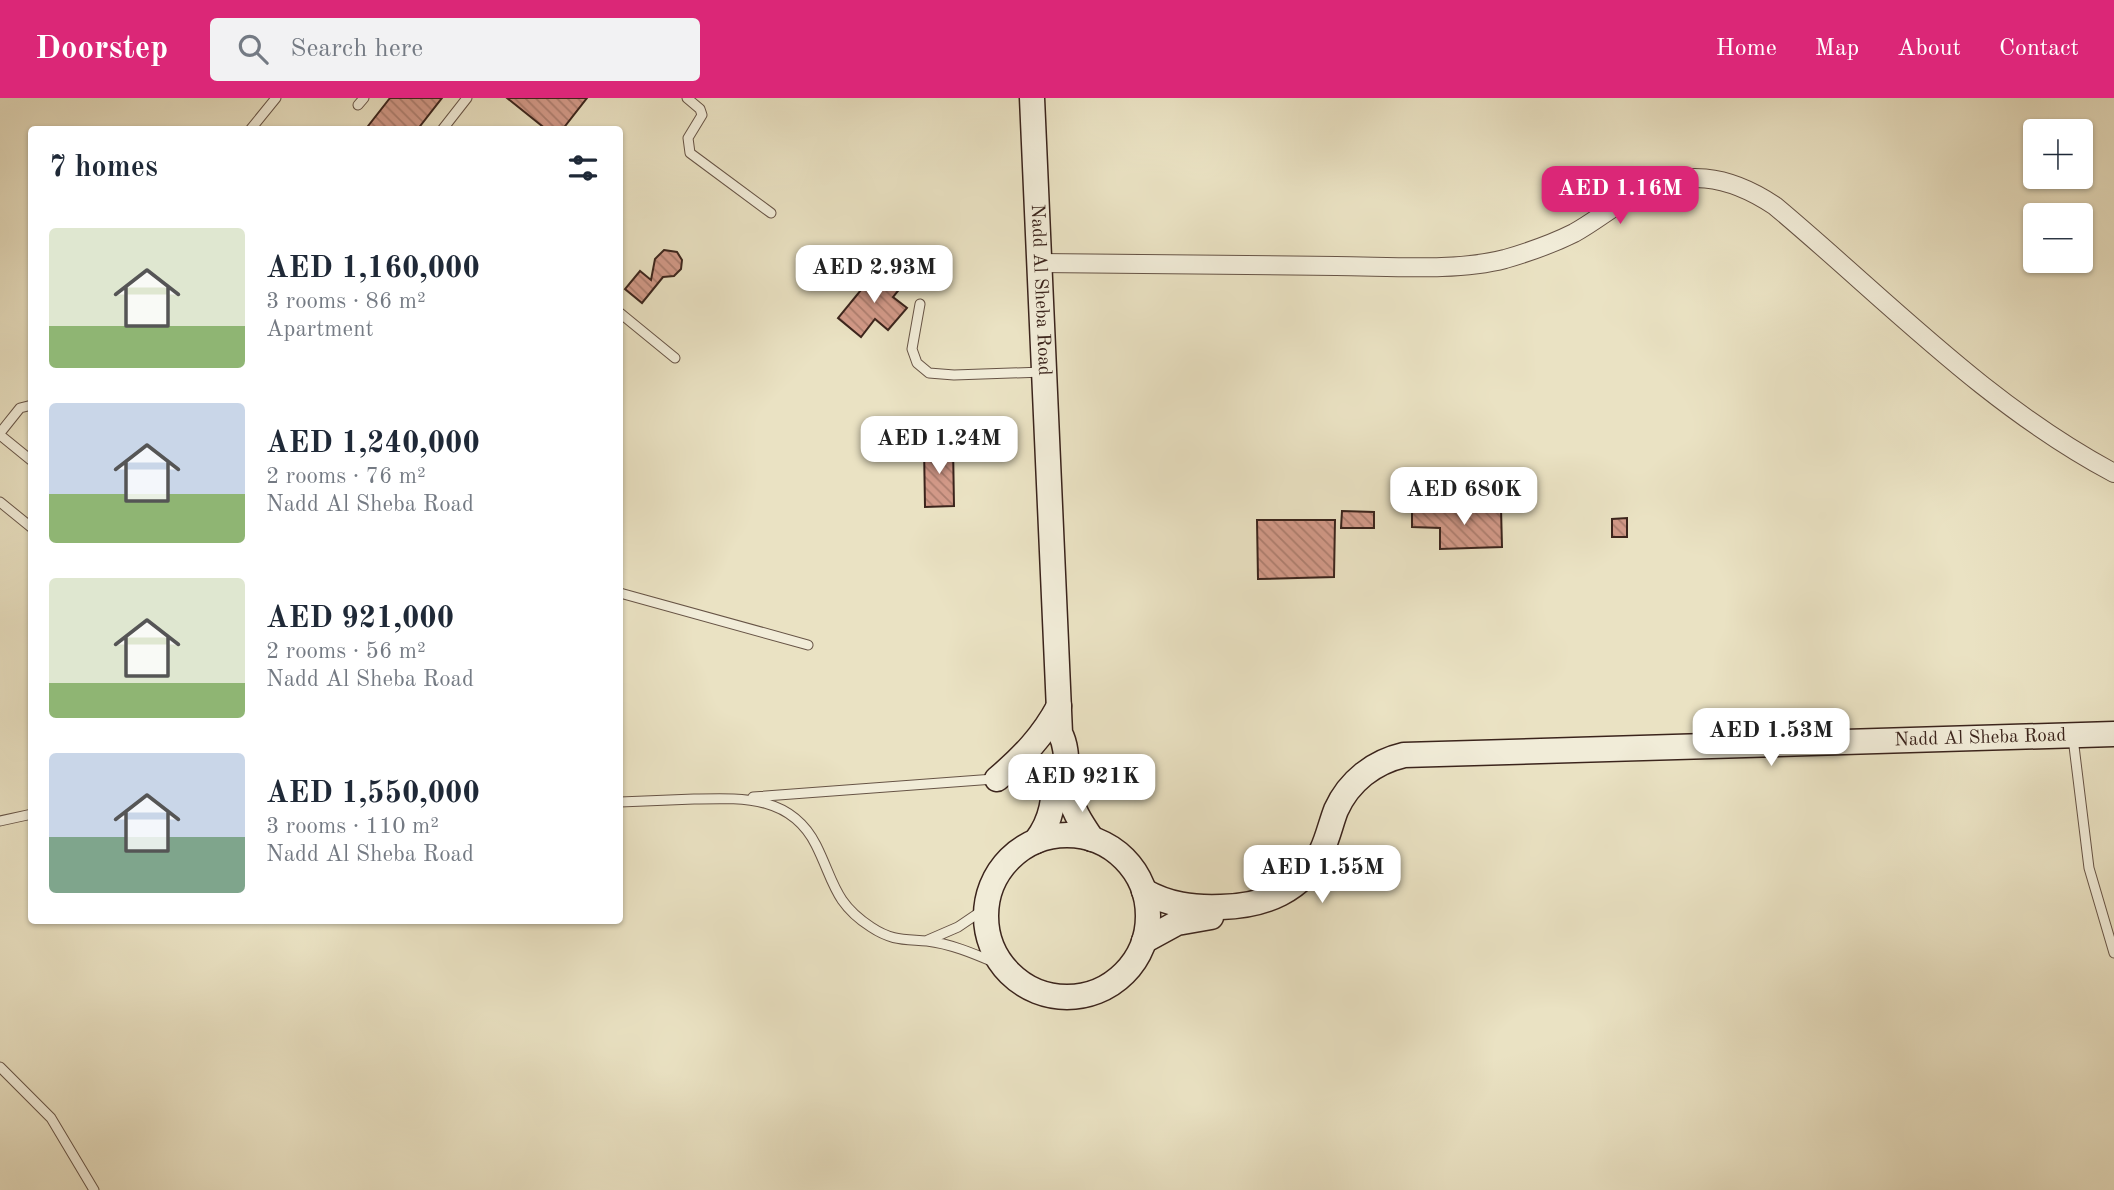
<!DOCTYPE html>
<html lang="en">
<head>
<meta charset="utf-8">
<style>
	body { margin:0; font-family:"Old Standard TT",serif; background:#f2f2f3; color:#1f2937; height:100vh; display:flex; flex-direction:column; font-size:26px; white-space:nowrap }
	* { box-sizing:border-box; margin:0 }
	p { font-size:23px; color:#747a83 }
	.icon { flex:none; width:38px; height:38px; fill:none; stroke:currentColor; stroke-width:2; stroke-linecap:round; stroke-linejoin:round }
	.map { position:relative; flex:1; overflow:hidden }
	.side { position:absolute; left:28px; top:28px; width:595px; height:798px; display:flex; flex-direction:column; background:#fff; border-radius:7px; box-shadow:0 2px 5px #0004 }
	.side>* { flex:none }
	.fabs { position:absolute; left:2023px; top:21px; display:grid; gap:14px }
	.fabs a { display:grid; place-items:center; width:70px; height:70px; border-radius:7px; background:#fff; box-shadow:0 2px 5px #0004; font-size:35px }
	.price { position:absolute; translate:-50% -60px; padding:0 16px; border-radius:14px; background:#fff; color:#222; font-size:23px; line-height:46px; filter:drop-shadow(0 2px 4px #0008) }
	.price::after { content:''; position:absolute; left:50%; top:42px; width:21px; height:16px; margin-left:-10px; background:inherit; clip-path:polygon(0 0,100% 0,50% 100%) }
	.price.selected { background:#db2777; color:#fff }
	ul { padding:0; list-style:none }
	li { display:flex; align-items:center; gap:21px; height:175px; padding:0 21px }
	li span { display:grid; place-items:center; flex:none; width:196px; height:140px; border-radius:7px; color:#555 }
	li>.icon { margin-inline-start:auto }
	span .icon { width:84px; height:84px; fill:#fffc; stroke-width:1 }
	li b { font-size:30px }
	h2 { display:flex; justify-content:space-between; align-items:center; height:84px; padding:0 21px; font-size:30px }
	header { display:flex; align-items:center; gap:42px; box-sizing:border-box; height:98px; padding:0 35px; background:#db2777; color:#fff }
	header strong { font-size:33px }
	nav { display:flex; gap:38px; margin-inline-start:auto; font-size:24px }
	.search { width:490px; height:63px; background:#f2f2f3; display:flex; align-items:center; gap:18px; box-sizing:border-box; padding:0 24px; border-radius:7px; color:#747a83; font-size:26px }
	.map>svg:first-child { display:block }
	.building { fill:url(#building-back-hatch); stroke:#3b241c; stroke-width:2 }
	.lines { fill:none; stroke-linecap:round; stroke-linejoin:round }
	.service-casing { stroke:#675446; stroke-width:11 }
	.minor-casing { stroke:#675446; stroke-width:20 }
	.secondary-casing { stroke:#3b241c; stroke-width:27 }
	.service { stroke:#f1ecd8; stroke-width:9 }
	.minor { stroke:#f1ecd8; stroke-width:18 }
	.secondary { stroke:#f1ecd8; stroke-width:24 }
	.labels { text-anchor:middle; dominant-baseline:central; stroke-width:7; stroke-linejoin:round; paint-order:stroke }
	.street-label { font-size:19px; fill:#3b241c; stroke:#f1ecd8 }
</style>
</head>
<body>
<header>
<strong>Doorstep</strong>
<div class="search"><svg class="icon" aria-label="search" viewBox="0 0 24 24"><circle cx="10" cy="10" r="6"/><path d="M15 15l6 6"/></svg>Search here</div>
<nav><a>Home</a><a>Map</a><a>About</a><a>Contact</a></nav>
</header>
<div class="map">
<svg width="2114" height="1092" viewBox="0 0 2114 1092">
	<defs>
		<pattern id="building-back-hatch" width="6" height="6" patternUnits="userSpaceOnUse" patternTransform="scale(1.75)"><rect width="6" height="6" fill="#d29988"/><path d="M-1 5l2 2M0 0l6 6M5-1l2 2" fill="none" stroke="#ac7d6e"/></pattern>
	</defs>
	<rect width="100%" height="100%" fill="#eae2c3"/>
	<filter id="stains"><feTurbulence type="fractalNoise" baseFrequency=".00286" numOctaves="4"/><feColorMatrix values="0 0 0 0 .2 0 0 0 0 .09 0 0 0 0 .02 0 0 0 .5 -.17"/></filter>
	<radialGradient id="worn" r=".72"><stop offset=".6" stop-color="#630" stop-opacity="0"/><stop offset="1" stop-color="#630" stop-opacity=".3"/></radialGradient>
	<path class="building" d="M390,0H442L417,32H365Z
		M507,0H587L562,32H547Z
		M664,152L677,154L682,162L681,171L674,178L663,179L642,205L625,191L640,173L651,182L655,161Z
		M879,170L902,188L893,199L907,210L888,232L875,221L861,239L838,220Z
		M953,347L954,408L925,409L924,348Z
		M1501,410L1502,449L1440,451V430L1412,429V414Z
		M1342,413L1374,414V430H1341Z
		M1627,420V439H1612V421Z
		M1257,422H1335L1334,479L1258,481Z"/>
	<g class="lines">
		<g class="service-casing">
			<path id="service" d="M687,0L700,11L702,17L688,40L690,55L771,115
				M358,7L364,0
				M250,32L276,0
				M442,32L467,0
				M920,206L912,251L917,265L929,275L954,277L1043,274
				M620,215L675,260
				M0,335L20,310L32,307
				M0,337L32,363
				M0,404L32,430
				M620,495L808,547
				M2073,640L2089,770L2114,855
				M1008,680L1053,675
				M753,699L994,681
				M620,704C644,703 669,702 694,701C742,700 791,697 816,747C834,783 834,805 871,829C892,843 904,841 927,843C953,846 979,858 1003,868
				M0,723L32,716
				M928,842L958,829L986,810
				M0,969L51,1020L94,1092"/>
		</g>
		<g class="minor-casing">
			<path id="minor" d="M1040,165C1138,166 1237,167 1336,168C1387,168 1456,174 1505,161C1529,154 1552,146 1574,135C1594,124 1612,109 1632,98C1683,69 1729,77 1775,108C1886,201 1986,307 2114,375"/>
		</g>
		<g class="secondary-casing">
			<g id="secondary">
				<path id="s1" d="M1032,0L1060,635C1069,652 1065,672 1068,690C1071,710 1081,725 1092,741"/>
				<path d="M997,681C1023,659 1043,638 1059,608"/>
				<circle cx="1067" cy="818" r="81"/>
				<path d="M1036,743C1053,721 1054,700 1055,673"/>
				<path id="s2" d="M1144,793C1169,807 1192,810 1221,809C1264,808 1303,793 1322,752C1328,739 1331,725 1336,712C1349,683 1374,664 1404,657L2114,636"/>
				<path d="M1144,843L1177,825L1211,819"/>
			</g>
		</g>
		<use href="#service" class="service"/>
		<use href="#minor" class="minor"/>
		<use href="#secondary" class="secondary"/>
	</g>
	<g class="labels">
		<g class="street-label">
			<text stroke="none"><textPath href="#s1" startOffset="192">Nadd Al Sheba Road</textPath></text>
			<text stroke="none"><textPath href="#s2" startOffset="912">Nadd Al Sheba Road</textPath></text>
		</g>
	</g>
	<rect width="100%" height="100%" filter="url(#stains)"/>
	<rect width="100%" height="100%" fill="url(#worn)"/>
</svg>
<div class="fabs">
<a>+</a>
<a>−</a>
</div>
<b class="price selected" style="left:1620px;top:128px">AED 1.16M</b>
<b class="price" style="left:874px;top:207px">AED 2.93M</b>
<b class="price" style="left:939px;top:378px">AED 1.24M</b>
<b class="price" style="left:1464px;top:429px">AED 680K</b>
<b class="price" style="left:1771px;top:670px">AED 1.53M</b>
<b class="price" style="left:1082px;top:716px">AED 921K</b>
<b class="price" style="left:1322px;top:807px">AED 1.55M</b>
<section class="side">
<h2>7 homes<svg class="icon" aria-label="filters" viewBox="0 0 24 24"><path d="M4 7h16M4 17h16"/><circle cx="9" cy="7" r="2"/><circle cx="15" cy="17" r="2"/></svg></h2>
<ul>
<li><span style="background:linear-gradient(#dfe7d0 70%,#8fb573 0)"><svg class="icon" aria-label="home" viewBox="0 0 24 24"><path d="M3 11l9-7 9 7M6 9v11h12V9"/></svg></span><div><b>AED 1,160,000</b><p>3 rooms · 86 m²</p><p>Apartment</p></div></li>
<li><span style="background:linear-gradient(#c9d6e8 65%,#8fb573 0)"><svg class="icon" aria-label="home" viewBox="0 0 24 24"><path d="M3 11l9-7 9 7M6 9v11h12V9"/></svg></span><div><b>AED 1,240,000</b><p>2 rooms · 76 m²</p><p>Nadd Al Sheba Road</p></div></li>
<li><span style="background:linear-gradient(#dfe7d0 75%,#8fb573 0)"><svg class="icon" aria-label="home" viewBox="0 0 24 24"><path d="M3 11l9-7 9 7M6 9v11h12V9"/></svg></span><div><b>AED 921,000</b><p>2 rooms · 56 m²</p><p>Nadd Al Sheba Road</p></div></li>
<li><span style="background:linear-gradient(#c9d6e8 60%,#7fa58c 0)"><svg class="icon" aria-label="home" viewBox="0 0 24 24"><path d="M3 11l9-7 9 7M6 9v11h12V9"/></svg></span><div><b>AED 1,550,000</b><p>3 rooms · 110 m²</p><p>Nadd Al Sheba Road</p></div></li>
</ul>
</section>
</div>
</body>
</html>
